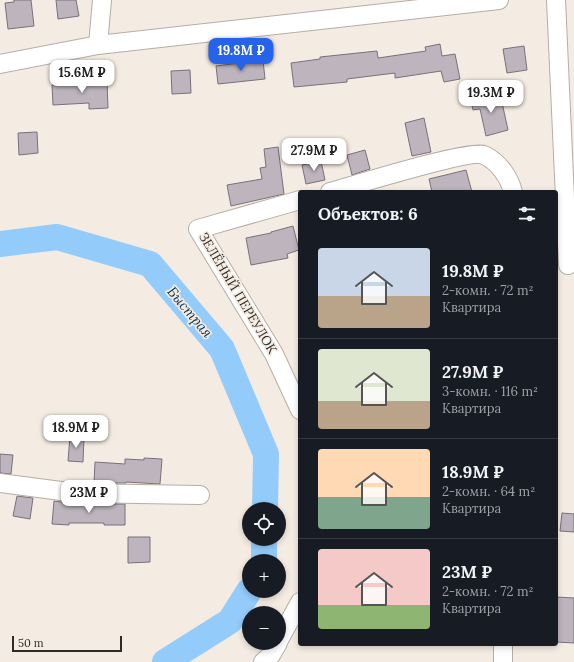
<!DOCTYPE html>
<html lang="ru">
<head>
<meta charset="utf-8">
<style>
	body { margin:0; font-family:Lora,serif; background:#242831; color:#f1f3f6; height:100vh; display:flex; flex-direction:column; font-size:15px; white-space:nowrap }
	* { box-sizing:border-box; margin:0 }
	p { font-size:13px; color:#9ea1a6 }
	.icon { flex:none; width:22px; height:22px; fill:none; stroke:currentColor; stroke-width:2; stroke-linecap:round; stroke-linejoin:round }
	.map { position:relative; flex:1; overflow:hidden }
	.details { position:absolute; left:298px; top:190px; width:260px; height:456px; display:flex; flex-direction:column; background:#171b24; border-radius:4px; box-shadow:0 2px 6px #0003 }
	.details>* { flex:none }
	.fabs { position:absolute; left:242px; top:502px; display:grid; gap:8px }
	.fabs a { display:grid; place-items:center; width:44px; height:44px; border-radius:50%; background:#171b24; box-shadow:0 2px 6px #0003; font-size:20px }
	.scale { position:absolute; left:12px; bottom:10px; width:110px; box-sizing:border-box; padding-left:4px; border:2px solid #2e2b27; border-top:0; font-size:11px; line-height:14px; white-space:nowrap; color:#2e2b27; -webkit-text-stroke:3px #f4ece2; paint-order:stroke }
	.price { position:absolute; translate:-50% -34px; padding:0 9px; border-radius:8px; background:#fff; color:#222; font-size:13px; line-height:26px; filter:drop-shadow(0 1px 2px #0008) }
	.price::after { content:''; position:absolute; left:50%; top:24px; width:12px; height:9px; margin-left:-6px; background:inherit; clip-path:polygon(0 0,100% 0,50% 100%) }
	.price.active { background:#2563eb; color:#fff }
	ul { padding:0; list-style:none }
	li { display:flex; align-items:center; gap:12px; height:100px; padding:0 20px }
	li+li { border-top:1px solid #363941 }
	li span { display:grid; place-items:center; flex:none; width:112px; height:80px; border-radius:4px; color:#555 }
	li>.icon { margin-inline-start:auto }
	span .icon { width:48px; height:48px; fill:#fffc; stroke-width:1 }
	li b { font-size:17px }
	h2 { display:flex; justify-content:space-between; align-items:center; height:48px; padding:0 20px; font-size:17px }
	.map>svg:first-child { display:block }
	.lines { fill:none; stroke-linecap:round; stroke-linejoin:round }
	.river { stroke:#93cbfa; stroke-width:26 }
	.building { fill:#bdb4bd; stroke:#79717a }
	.minor-casing { stroke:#b5aea4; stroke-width:20 }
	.minor { stroke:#fff; stroke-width:18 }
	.labels { text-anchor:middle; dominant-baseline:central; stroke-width:3.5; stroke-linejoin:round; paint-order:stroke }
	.street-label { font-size:13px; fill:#2e2b27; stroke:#f4ece2 }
	.water-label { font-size:14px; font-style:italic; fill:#073352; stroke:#f4ece2 }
</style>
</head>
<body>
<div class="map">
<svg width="574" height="662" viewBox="0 0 574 662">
	<rect width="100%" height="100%" fill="#f4ece2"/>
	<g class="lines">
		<path class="river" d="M0,244L57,237L150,264L222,349L266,454L265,509
			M264,561V539
			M165,662L230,621L249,591"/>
	</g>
	<path class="building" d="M14,0H31L34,26L8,29L5,3L14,2Z
		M56,0H76L79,16L58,19Z
		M440,44L442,56L455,54L460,79L444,82L441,71L395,78V73L347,79V82L294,87L291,63L320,59V57L377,51L378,58L426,51L425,47Z
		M524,46L527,70L507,73L503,49Z
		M263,60L265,79L218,84L216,66Z
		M190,70L191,93L172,94L171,71Z
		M107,81L108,108L89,109V103L53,105L52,85Z
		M484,94L486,102L501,98L508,130L486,136L480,109L473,110L470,97Z
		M424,118L431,152L412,156L405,123Z
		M37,132L38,153L19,155L18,133Z
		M278,147L284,194L231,206L227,185L262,179L260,168L266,167L264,149Z
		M365,150L370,169L352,175L347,155Z
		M321,161L325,180L306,184L302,165Z
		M466,170L472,192H432L429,179Z
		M293,226L299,250L287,254L288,258L251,265L246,238L271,233V232Z
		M70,436L84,437L83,462L68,461Z
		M0,454L13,455L11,474L0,473Z
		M144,458L162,459L160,484L126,482V483H94L95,462L125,464V459L144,460Z
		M17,496L33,498L30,519L13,516Z
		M54,501L76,504H125V525H104V523H69V525L52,524Z
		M562,513L574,514V532L560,531Z
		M128,537H150V562L128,563Z
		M556,597L574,598V643L556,642Z"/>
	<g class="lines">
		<g class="minor-casing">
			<path id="minor" d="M556,0L568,265
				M98,45L102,0
				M0,64L98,45L499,0
				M330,192C352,186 471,149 484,155C499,162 509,177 513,192
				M300,200L198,229L274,354L300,410
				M0,483L76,493L200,495
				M279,640L300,602
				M263,662L271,655L278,643
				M503,662V644"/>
		</g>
		<use href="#minor" class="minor"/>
	</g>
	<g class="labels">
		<g class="street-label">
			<text transform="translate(238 293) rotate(59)">ЗЕЛЁНЫЙ ПЕРЕУЛОК</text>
		</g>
		<g class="water-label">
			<text transform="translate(190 312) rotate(50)">Быстрая</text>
		</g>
	</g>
</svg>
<div class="fabs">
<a><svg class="icon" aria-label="locate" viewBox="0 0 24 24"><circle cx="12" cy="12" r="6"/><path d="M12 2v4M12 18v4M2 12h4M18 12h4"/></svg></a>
<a>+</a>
<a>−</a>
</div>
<div class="scale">50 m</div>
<b class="price active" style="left:241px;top:72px">19.8M ₽</b>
<b class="price" style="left:82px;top:94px">15.6M ₽</b>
<b class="price" style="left:491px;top:114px">19.3M ₽</b>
<b class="price" style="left:314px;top:172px">27.9M ₽</b>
<b class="price" style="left:76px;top:449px">18.9M ₽</b>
<b class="price" style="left:89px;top:514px">23M ₽</b>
<section class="details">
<h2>Объектов: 6<svg class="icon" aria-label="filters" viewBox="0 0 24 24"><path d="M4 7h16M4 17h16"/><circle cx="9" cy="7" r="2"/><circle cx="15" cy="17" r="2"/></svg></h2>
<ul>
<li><span style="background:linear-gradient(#c9d6e8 60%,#b9a48a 0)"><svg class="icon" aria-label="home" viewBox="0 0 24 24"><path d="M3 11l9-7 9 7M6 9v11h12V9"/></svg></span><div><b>19.8M ₽</b><p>2-комн. · 72 m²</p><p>Квартира</p></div></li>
<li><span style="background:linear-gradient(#dfe7d0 65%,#b9a48a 0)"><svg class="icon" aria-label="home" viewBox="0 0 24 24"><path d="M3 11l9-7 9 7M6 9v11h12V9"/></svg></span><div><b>27.9M ₽</b><p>3-комн. · 116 m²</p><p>Квартира</p></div></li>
<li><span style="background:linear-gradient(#ffd9b3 60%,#7fa58c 0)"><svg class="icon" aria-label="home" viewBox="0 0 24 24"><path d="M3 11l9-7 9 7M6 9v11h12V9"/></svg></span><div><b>18.9M ₽</b><p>2-комн. · 64 m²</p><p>Квартира</p></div></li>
<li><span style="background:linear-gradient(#f6c9c9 70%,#8fb573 0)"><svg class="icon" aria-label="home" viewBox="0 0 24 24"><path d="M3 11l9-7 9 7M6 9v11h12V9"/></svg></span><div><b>23M ₽</b><p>2-комн. · 72 m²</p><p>Квартира</p></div></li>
</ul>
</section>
</div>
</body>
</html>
